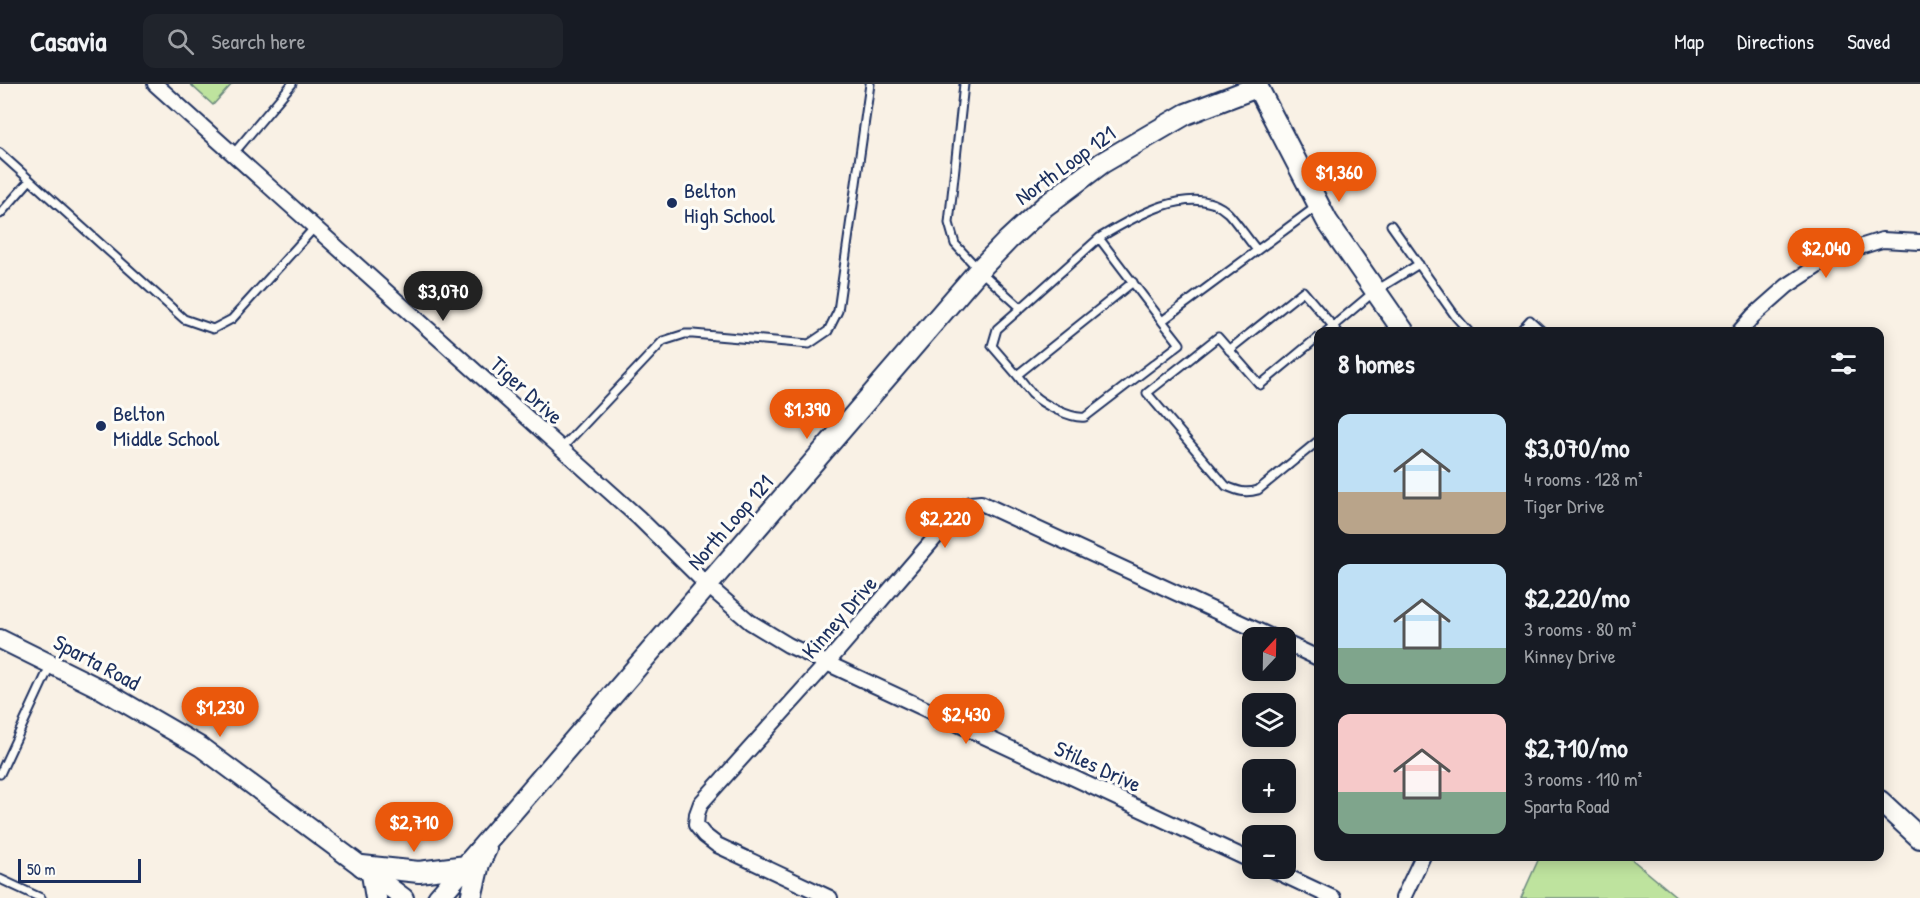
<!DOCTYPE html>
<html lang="en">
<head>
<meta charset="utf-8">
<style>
	body { margin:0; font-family:"Patrick Hand",sans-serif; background:#20242c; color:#f1f3f6; height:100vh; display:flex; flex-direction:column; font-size:22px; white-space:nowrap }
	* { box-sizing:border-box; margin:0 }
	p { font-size:20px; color:#9ea1a6 }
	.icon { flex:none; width:33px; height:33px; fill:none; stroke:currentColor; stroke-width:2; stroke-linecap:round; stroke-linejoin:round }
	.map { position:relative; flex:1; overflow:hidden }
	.side { position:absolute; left:1314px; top:243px; width:570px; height:534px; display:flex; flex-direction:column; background:#171b24; border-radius:12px; box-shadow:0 3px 15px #0003 }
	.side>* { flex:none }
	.needle { width:39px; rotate:22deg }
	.tools { position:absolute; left:1242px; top:543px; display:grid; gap:12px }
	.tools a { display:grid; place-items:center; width:54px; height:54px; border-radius:12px; background:#171b24; box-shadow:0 3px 15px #0003; font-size:30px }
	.scale { position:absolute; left:18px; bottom:15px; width:123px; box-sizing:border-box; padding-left:6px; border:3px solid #1b2f5e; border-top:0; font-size:16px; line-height:21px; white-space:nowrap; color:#1b2f5e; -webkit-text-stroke:4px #fdfcf7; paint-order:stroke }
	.price { position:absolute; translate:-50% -51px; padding:0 14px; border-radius:21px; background:#ea580c; color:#fff; font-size:20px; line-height:39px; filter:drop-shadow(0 2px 3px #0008) }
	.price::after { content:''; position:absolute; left:50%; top:36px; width:18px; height:14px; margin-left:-9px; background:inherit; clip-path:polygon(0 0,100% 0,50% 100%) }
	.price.current { background:#222; color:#fff }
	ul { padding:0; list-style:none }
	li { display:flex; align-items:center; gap:18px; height:150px; padding:0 24px }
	li span { display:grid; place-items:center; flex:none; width:168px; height:120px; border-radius:12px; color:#555 }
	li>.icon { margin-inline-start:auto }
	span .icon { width:72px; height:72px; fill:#fffc; stroke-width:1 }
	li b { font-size:26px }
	h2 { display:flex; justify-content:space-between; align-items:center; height:72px; padding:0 24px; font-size:26px }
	header { display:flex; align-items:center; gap:36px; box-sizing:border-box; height:84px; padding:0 30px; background:#171b24; border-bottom:2px solid #363941 }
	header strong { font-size:28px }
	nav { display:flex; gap:33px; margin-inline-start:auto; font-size:21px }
	.search { width:420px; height:54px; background:#20242c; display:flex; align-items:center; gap:15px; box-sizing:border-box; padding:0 21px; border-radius:12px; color:#9ea1a6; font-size:22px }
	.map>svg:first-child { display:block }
	.green { fill:#bee39e; stroke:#6c897e; stroke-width:1.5 }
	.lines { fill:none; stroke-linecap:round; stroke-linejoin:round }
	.service-casing { stroke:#1b2f5e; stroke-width:11 }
	.minor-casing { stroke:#1b2f5e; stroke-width:18 }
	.tertiary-casing { stroke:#1b2f5e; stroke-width:22 }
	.secondary-casing { stroke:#1b2f5e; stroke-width:24 }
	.service { stroke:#fdfcf7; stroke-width:7 }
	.minor { stroke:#fdfcf7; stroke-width:14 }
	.tertiary { stroke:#fdfcf7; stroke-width:18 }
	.secondary { stroke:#fdfcf7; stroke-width:20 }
	.poi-dot { fill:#1b2f5e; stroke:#fdfcf7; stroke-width:2 }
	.labels { text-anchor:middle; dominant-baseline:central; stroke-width:6; stroke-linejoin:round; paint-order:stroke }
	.street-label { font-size:22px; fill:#1b2f5e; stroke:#fdfcf7 }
	.poi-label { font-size:22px; fill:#1b2f5e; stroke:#fdfcf7; text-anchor:start }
</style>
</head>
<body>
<header>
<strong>Casavia</strong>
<div class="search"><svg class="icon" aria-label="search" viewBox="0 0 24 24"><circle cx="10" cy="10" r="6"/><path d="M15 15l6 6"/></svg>Search here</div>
<nav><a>Map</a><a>Directions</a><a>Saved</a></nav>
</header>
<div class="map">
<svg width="1920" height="814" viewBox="0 0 1920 814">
	<rect width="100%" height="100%" fill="#f9f1e5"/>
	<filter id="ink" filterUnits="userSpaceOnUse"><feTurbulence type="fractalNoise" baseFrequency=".0167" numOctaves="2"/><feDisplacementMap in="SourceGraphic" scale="12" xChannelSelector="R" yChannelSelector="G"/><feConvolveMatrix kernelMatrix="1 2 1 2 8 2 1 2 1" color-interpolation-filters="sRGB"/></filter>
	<g filter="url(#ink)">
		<path class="green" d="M190,0H232L213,21Z
			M1540,772L1629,773L1678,814H1521Z"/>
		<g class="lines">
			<g class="service-casing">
				<path id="service" d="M964,0L949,139L955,160L979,186L1021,224L1099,154L1162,237L1317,122
					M0,69L184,235L213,245L232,235L315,143
					M234,69L292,0
					M0,130L30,96
					M1391,141L1456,233L1469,248
					M1099,154C1130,135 1194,96 1228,129C1238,140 1247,154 1257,166
					M1021,224L997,245L992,262L1017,291L1133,198
					M1326,248L1375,207L1419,180
					M1519,248L1530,236L1543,248
					M1318,253L1260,301L1218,253L1147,309L1226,402C1238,407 1245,410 1258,406L1318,357
					M1229,266L1303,207L1338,248
					M1017,291C1022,297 1027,304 1032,310C1042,320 1071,335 1085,333L1180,260L1162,237
					M561,365L663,257L685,250H693L809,260L828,247L838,227L870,0
					M0,690L50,582
					M0,795L41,814"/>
			</g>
			<g class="minor-casing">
				<path id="minor" d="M155,0L639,434L707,501L750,538L788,561L1252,777
					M1739,248L1753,232L1787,202L1834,171L1882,156L1920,158
					M1286,559L1318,574
					M1269,784L1333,814
					M830,814L717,761L704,751L696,741L697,730L701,719L827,579L958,427L970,420L981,419L1274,554
					M1403,814L1423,772"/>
			</g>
			<g class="tertiary-casing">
				<path id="tertiary" d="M0,555L99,604L201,663L404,814"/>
			</g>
			<g class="secondary-casing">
				<path id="secondary" d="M1256,0L1327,137L1404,248
					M1880,717L1920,754
					M362,782L419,788L466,782
					M372,790L376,814
					M438,814L979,186L1008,156L1045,122L1102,79L1186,30L1257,3
					M471,814L479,780L486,765"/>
			</g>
			<use href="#service" class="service"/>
			<use href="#minor" class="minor"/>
			<use href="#tertiary" class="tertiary"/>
			<use href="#secondary" class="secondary"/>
		</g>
	</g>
	<g class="poi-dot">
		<circle cx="672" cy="119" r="6"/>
		<circle cx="101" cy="342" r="6"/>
	</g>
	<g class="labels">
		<g class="street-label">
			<text transform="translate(1065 81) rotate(-36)">North Loop 121</text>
			<text transform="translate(527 306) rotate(42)">Tiger Drive</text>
			<text transform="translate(730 438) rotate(-49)">North Loop 121</text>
			<text transform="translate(839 533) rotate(-49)">Kinney Drive</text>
			<text transform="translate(97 578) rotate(28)">Sparta Road</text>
			<text transform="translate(1098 682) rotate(25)">Stiles Drive</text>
		</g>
		<g class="poi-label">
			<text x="684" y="106">Belton<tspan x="684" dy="25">High School</tspan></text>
			<text x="113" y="329">Belton<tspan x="113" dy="25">Middle School</tspan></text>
		</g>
	</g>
</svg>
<div class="tools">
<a><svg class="needle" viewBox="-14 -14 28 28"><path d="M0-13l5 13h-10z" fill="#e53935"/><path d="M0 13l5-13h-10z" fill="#9ea1a6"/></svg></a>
<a><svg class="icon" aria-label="layers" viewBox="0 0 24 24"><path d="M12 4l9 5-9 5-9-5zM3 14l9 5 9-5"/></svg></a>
<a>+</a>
<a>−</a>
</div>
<div class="scale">50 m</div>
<b class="price" style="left:1339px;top:119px">$1,360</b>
<b class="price" style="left:1826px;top:195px">$2,040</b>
<b class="price current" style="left:443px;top:238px">$3,070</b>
<b class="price" style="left:807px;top:356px">$1,390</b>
<b class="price" style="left:945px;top:465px">$2,220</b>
<b class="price" style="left:220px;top:654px">$1,230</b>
<b class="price" style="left:966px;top:661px">$2,430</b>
<b class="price" style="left:414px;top:769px">$2,710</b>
<section class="side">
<h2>8 homes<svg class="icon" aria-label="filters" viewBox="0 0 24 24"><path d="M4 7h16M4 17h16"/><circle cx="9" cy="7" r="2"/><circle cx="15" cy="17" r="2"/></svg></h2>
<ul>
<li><span style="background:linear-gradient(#bfe0f5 65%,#b9a48a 0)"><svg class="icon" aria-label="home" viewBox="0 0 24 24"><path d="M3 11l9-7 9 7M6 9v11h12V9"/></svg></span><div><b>$3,070/mo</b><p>4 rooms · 128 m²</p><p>Tiger Drive</p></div></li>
<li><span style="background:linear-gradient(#bfe0f5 70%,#7fa58c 0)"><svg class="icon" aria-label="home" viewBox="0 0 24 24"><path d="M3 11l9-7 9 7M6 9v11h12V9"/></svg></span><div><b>$2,220/mo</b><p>3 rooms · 80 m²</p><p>Kinney Drive</p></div></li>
<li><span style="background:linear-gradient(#f6c9c9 65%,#7fa58c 0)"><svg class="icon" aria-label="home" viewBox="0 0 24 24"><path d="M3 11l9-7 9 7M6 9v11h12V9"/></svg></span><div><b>$2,710/mo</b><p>3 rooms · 110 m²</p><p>Sparta Road</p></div></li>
</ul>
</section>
</div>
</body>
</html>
